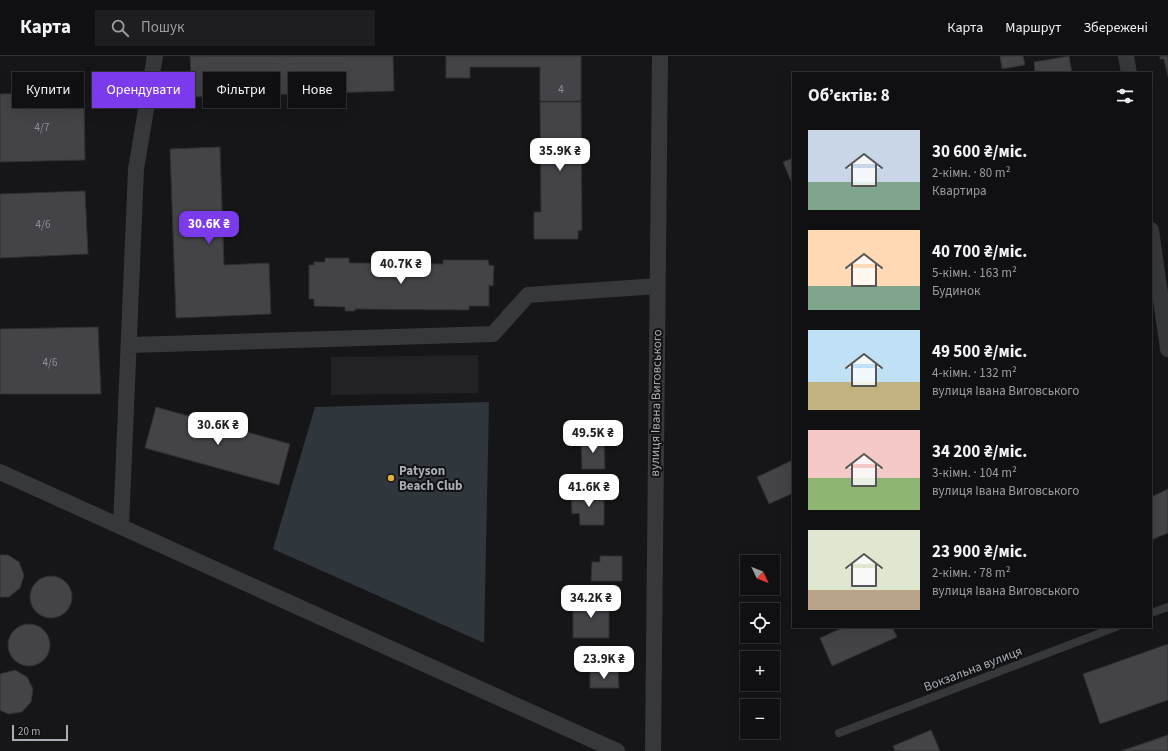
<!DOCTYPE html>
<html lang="uk">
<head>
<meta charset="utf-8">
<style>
	body { margin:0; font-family:"Source Sans 3",sans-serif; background:#1e1e20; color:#f1f3f6; height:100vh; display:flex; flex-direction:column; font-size:15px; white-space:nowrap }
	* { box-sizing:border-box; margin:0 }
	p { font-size:13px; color:#9c9d9f }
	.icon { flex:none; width:22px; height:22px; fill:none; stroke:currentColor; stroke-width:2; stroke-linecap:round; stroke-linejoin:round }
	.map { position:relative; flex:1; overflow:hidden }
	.details { position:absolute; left:792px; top:16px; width:360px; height:556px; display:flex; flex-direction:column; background:#101012; border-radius:0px; box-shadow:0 4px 16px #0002,0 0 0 1px #303032 }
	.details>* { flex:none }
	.top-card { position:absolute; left:12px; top:16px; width:380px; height:36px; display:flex; gap:8px }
	.needle { width:26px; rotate:133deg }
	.buttons { position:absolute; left:740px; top:499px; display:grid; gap:8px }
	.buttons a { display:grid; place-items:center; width:40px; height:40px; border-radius:0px; background:#101012; box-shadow:0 4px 16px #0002,0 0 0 1px #303032; font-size:20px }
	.scale { position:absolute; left:12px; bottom:10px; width:56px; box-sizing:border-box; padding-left:4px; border:2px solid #a9adb6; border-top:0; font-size:11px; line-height:14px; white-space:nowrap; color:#a9adb6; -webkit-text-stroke:3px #111113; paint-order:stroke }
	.price { position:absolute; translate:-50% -34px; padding:0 9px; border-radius:8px; background:#fff; color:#222; font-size:13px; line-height:26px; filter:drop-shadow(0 1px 2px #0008) }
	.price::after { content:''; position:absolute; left:50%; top:24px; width:12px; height:9px; margin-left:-6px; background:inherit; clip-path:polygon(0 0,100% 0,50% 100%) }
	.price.current { background:#7c3aed; color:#fff }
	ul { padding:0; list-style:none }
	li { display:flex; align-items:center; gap:12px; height:100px; padding:0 16px }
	li span { display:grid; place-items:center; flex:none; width:112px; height:80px; border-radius:0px; color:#555 }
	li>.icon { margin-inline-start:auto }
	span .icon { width:48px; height:48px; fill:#fffc; stroke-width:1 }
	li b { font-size:17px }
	h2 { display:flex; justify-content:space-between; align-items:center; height:48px; padding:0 16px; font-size:17px }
	.tag { padding:0 14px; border-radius:0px; background:#101012; box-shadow:0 4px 16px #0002,0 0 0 1px #303032; font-size:14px; line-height:36px }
	.tag.current { background:#7c3aed; color:#fff }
	header { display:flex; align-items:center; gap:24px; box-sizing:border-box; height:56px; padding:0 20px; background:#101012; border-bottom:1px solid #303032 }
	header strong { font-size:19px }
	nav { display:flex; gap:22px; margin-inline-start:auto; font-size:14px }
	.search { width:280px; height:36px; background:#1e1e20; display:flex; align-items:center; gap:10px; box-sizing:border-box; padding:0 14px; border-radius:0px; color:#9c9d9f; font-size:15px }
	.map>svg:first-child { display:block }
	.built { fill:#222225 }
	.water { fill:#2f363c }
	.building { fill:#434348; stroke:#303034 }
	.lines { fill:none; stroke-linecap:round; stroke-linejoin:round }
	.service { stroke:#37383c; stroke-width:8 }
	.minor { stroke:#37383c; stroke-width:16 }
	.poi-dot { fill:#e1ae44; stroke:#111113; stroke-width:1.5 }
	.labels { text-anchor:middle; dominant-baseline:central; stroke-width:4; stroke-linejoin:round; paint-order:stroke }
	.number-label { font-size:11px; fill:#90929a }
	.street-label { font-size:13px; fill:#a9adb6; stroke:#111113 }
	.poi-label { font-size:13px; font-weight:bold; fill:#a9adb6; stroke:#111113; text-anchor:start }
</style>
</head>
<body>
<header>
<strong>Карта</strong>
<div class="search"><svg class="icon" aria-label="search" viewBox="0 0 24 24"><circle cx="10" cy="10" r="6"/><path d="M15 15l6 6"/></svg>Пошук</div>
<nav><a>Карта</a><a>Маршрут</a><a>Збережені</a></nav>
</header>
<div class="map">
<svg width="1168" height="695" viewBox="0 0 1168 695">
	<rect width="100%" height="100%" fill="#161618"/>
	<path class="built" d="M478,299V337L331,339V301Z"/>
	<path class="water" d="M489,346L484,587L273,493L315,351Z"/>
	<path class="building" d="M190,0H393L394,35L192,41Z
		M446,0H581V45H540V11H470V22H446Z
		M1000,0H1023L1025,9L1002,13Z
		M1069,0L1072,17H1035L1034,6Z
		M1160,0H1168V20L1164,3H1160Z
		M84,36L85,104L0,106V38Z
		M540,46H581L582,174L578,175V183H534V156H541Z
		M220,91L224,209L269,207L271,258L176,262L170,93Z
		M793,102V130L783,106Z
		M85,135L88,198L0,202V138Z
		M325,202H349V207H360L443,208V204H488L489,209L494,210L493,230L489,229V250H469V254L355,253V255H345V251L314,250V243H309V209H314V206H325Z
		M98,271L101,338H0V273Z
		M156,351L290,388L279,429L145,392Z
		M604,383L605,413H582L581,384Z
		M793,404V437L769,448L757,421Z
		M1168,433V477L1151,484V441Z
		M571,438H604V469H580L579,457L572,458Z
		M0,499H8L19,506L24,519L20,532L9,541H0Z
		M600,500H622V525H591L592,506H600Z
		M30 541a21 21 0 1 1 42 0a21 21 0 1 1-42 0Z
		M609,544V582H573V545Z
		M8 589a21 21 0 1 1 42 0a21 21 0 1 1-42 0Z
		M844,571H892L897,581L832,610L820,582Z
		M1168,588V644L1100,668L1083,618Z
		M579,590L614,591L613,603H619V614H578Z
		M15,614L27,621L33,633L31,646L22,656L8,658L0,654V618Z
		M618,615L619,632H590V616Z
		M931,674L940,695H895L893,690Z
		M1168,679V695H1121Z"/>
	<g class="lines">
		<path class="service" d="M1151,557L1168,551
			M839,677L1116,571"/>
		<path class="minor" d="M1126,0L1129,17
			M1151,174L1168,293
			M129,289L493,278L528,239L658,230
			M0,416L617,695
			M121,471L136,113L155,0
			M653,695L660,0"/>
	</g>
	<circle class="poi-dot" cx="391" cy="422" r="4"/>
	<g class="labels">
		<g class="number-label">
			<text x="561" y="33">4</text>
			<text x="42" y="71">4/7</text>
			<text x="43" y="168">4/6</text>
			<text x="50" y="306">4/6</text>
		</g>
		<g class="street-label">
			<text transform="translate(656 347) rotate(-89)">вулиця Івана Виговського</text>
			<text transform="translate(973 613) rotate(-21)">Вокзальна вулиця</text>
		</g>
		<g class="poi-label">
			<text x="399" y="415">Patyson<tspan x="399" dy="15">Beach Club</tspan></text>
		</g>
	</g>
</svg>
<div class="buttons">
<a><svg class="needle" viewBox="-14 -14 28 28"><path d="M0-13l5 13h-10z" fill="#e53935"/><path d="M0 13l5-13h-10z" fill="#9c9d9f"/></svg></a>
<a><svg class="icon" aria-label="locate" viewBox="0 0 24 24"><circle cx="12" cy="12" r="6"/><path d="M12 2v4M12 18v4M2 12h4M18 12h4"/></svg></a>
<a>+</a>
<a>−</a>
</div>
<div class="scale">20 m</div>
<b class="price" style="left:560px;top:116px">35.9K ₴</b>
<b class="price current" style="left:209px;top:189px">30.6K ₴</b>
<b class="price" style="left:401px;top:229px">40.7K ₴</b>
<b class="price" style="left:218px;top:390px">30.6K ₴</b>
<b class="price" style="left:593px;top:398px">49.5K ₴</b>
<b class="price" style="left:589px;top:452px">41.6K ₴</b>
<b class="price" style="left:591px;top:563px">34.2K ₴</b>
<b class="price" style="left:604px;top:624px">23.9K ₴</b>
<div class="top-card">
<a class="tag">Купити</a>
<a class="tag current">Орендувати</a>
<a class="tag">Фільтри</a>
<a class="tag">Нове</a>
</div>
<section class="details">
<h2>Об’єктів: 8<svg class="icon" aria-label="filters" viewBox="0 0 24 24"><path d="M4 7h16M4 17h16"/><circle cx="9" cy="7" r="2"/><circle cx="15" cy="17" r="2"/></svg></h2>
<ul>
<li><span style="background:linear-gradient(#c9d6e8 65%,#7fa58c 0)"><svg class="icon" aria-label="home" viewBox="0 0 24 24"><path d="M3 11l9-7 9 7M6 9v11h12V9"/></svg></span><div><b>30 600 ₴/міс.</b><p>2-кімн. · 80 m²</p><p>Квартира</p></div></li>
<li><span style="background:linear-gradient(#ffd9b3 70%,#7fa58c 0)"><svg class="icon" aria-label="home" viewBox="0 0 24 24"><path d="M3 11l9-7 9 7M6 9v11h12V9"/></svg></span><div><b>40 700 ₴/міс.</b><p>5-кімн. · 163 m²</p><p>Будинок</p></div></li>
<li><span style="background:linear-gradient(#bfe0f5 65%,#c2b280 0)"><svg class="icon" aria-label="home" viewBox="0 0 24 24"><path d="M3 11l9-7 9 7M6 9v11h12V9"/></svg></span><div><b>49 500 ₴/міс.</b><p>4-кімн. · 132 m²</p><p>вулиця Івана Виговського</p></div></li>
<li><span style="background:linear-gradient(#f6c9c9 60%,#8fb573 0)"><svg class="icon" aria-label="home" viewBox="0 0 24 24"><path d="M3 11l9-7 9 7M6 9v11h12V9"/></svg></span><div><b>34 200 ₴/міс.</b><p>3-кімн. · 104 m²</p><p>вулиця Івана Виговського</p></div></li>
<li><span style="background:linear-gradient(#dfe7d0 75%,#b9a48a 0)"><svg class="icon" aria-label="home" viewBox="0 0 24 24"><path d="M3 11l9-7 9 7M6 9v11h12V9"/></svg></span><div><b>23 900 ₴/міс.</b><p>2-кімн. · 78 m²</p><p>вулиця Івана Виговського</p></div></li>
</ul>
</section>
</div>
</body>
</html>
